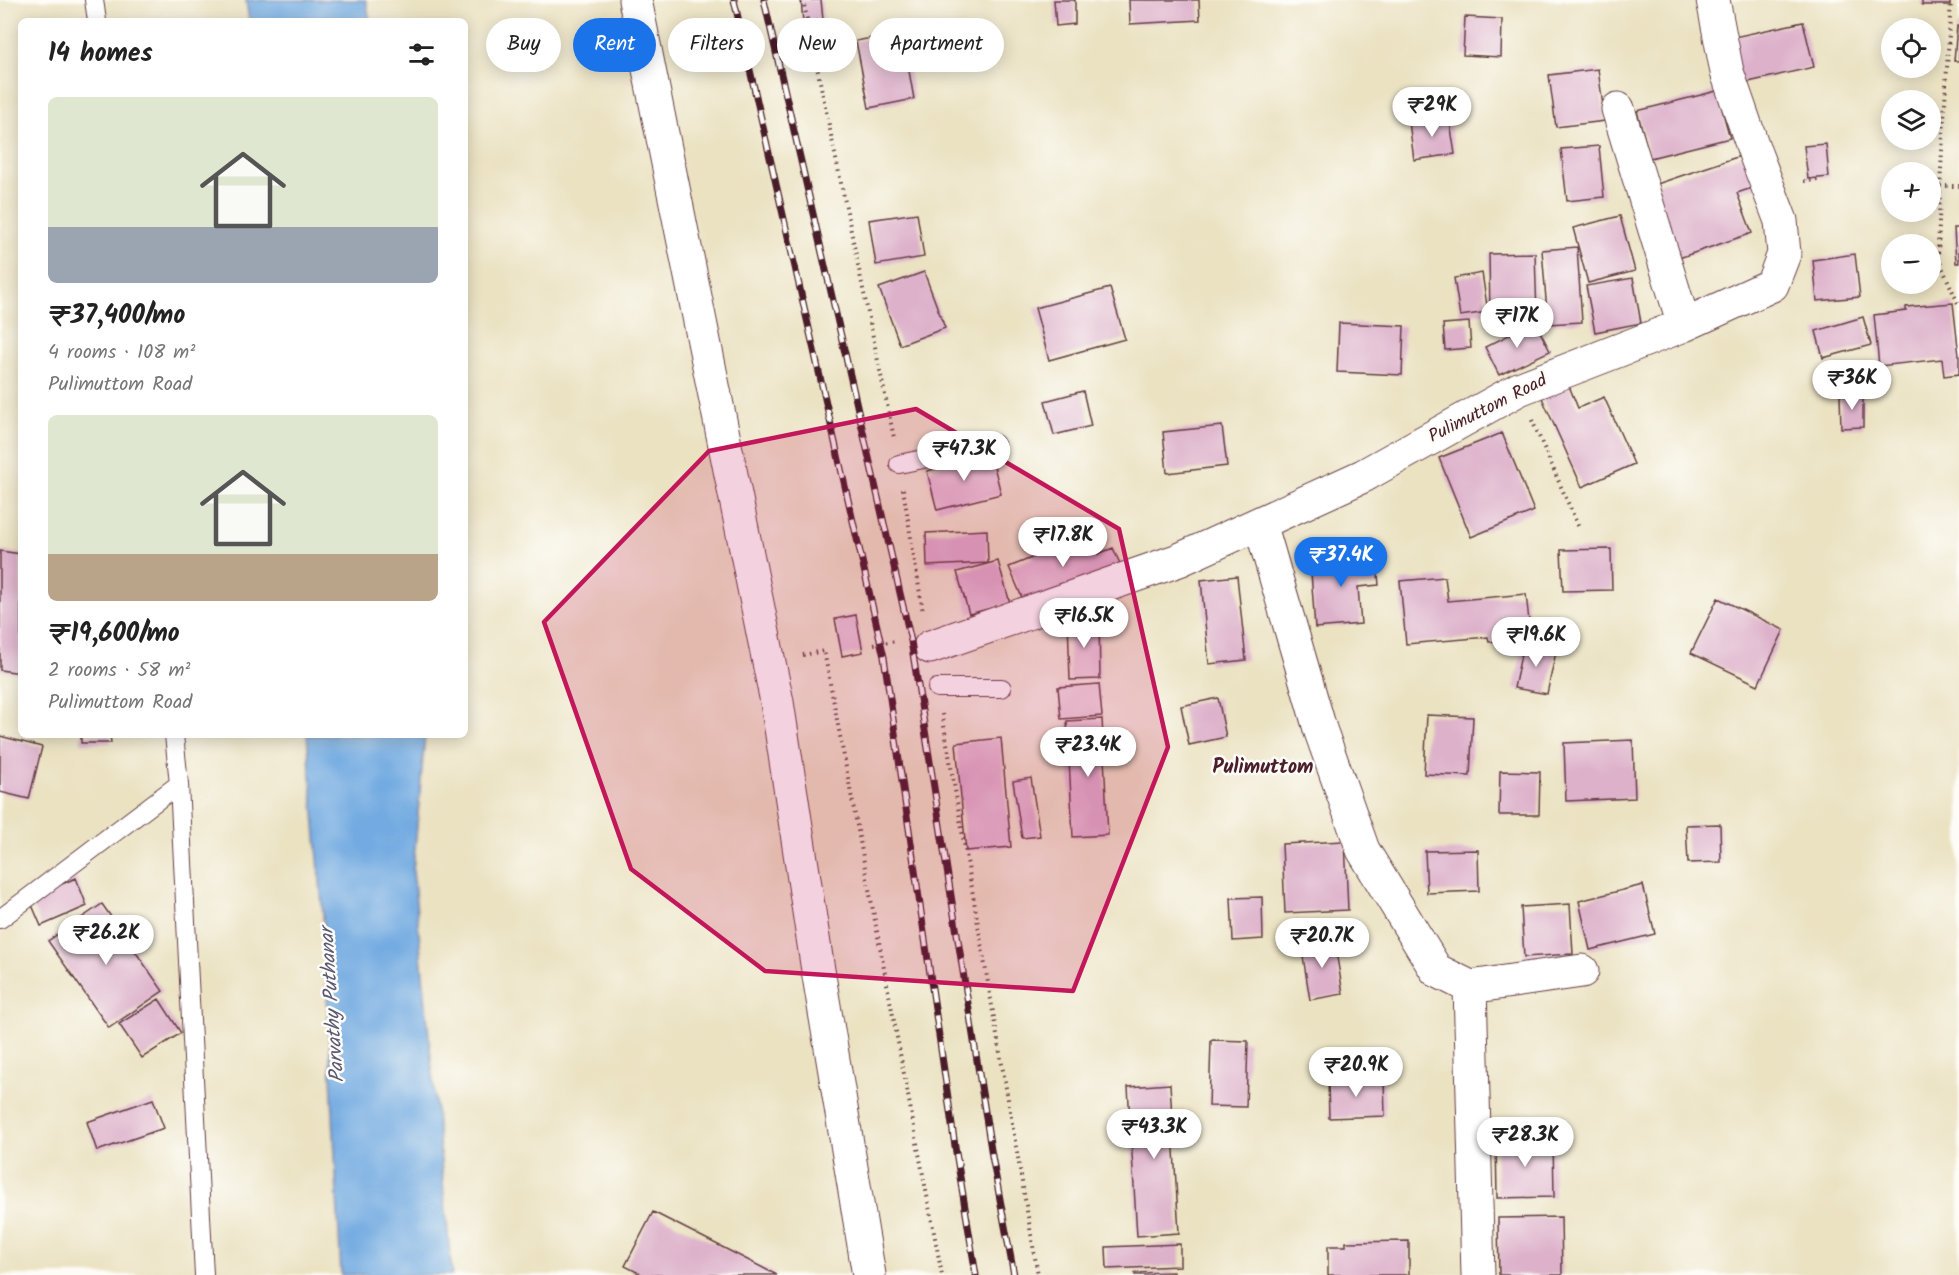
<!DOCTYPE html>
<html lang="en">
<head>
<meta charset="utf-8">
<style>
	body { margin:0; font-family:Kalam,sans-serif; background:#f6f6f6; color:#222; height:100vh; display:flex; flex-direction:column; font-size:22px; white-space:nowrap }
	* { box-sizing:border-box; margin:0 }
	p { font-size:20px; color:#767676 }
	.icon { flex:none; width:33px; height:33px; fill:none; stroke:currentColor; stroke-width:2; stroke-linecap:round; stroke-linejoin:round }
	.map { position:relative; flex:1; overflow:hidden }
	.side { position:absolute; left:18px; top:18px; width:450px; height:720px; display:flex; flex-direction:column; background:#fff; border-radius:9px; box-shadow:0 3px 15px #0003 }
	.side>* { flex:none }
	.banner { position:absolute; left:486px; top:18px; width:570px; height:54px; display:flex; gap:12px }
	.buttons { position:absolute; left:1881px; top:18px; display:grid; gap:12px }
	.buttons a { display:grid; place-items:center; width:60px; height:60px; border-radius:50%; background:#fff; box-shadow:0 3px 15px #0003; font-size:30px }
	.price { position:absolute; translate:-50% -51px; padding:0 14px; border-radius:21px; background:#fff; color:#222; font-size:20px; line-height:39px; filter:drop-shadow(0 2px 3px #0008) }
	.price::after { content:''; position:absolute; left:50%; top:36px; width:18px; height:14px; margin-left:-9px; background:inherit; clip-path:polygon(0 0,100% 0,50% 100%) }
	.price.active { background:#1a73e8; color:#fff }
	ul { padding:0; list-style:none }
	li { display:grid; align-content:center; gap:12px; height:318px; padding:0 30px }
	li span { display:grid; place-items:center; height:186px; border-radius:9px; color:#555 }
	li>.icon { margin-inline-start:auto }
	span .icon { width:108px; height:108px; fill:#fffc; stroke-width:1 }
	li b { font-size:26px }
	h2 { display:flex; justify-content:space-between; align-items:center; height:72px; padding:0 30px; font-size:26px }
	.chip { padding:0 21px; border-radius:27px; background:#fff; box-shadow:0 3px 15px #0003; font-size:21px; line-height:54px }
	.chip.active { background:#1a73e8; color:#fff }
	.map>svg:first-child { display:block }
	.water { fill:#72aae1; stroke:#5e6486; stroke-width:1.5 }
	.building { fill:#ddb1ca }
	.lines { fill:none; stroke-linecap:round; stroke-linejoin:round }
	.service-casing { stroke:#623c42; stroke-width:20 }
	.minor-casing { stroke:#623c42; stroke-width:35 }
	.path { stroke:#623c42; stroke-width:4; stroke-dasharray:1.5 4.5; stroke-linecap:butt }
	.service { stroke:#fff; stroke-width:18 }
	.minor { stroke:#fff; stroke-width:33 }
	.rail-casing { stroke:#4a1f2b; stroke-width:7 }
	.rail { stroke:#fdfcf7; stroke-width:4.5; stroke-dasharray:14; stroke-linecap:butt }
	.marked { fill:#c2185b; fill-opacity:0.2; stroke:#c2185b; stroke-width:4.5; stroke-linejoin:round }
	.labels { text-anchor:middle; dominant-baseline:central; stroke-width:5; stroke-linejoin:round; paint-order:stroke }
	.street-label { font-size:18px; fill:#4a1f2b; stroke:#fdfcf7 }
	.neighbourhood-label { font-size:20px; font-weight:bold; fill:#4a1f2b; stroke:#fdfcf7 }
	.water-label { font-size:20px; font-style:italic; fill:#5a5774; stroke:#fdfcf7 }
</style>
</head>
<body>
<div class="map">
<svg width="1959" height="1275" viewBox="0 0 1959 1275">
	<rect width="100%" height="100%" fill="#fdfcf7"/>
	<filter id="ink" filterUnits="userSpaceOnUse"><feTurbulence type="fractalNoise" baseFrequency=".0167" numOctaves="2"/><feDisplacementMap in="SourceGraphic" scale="12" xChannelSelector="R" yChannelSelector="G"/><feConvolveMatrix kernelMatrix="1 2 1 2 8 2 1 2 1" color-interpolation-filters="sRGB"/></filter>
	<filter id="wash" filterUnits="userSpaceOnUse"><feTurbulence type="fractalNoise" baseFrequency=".008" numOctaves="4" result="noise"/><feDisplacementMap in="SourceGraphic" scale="24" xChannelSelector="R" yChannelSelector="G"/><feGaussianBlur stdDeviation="1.35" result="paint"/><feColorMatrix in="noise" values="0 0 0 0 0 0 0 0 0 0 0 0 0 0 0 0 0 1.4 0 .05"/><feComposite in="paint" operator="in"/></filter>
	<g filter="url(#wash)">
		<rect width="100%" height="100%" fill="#ebe2c2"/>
		<path class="water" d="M246,0H366L370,21H249Z
			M307,735H425L413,871L452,1275H341L323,915Z"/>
		<g id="blocks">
			<path class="building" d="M801,0H821L823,20L803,22Z
				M1054,0H1075V24L1056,26Z
				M1129,0H1199L1200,20L1130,24Z
				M1922,0H1950V5H1922Z
				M1465,17L1502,19L1501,57L1463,55Z
				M1803,22L1814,67L1735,85L1725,39Z
				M1957,26H1959V61H1954Z
				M902,32L914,99L869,108L856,41Z
				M1598,69L1605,121L1556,127L1549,75Z
				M1717,91L1730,138L1650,158L1637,111Z
				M1449,116L1455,154L1414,160L1409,122Z
				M1826,144L1829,177L1808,179L1804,146Z
				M1599,146L1604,197L1567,201L1561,149Z
				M1746,154L1758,186L1737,193L1752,233L1679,258L1654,185Z
				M917,213L924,257L876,265L869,220Z
				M1620,216L1635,271L1588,283L1573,228Z
				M1954,228H1959V263H1956Z
				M1577,247L1582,322L1548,324L1542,250Z
				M1535,253L1537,316L1490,317L1489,254Z
				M1855,254L1860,297L1817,301L1813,260Z
				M924,272L945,328L900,345L879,288Z
				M1482,273L1488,312L1460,316L1454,278Z
				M1633,278L1641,323L1595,332L1586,286Z
				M1110,288L1125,339L1049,360L1035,308Z
				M1953,303L1959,356V374L1944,376L1942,359L1879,366L1874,315L1906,311V307Z
				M1863,317L1871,345L1823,358L1816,331Z
				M1469,322L1471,348L1445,350L1443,324Z
				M1535,322L1550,351L1499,375L1485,347Z
				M1339,323L1404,326L1402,375L1337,372Z
				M1569,386L1578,408L1604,397L1634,464L1582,487L1542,398Z
				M1083,391L1091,426L1054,435L1045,401Z
				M1840,395H1863V427L1841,428Z
				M1222,426L1227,466L1167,473L1163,432Z
				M1502,433L1534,511L1471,537L1439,458Z
				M991,454L1001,494L937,510L927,471Z
				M1083,520L1098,554L1113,548L1125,575L1029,614L1009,567L1034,557L1027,542Z
				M987,530L988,563L927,566L926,533Z
				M1611,549L1612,590L1563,591L1561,550Z
				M0,551L21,554V673L0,670Z
				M1376,553L1379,585L1358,587L1361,624L1315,628L1310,558Z
				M998,561L1010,603L969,614L957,572Z
				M1237,576L1246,660L1209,664L1201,580Z
				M1445,577L1448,601L1526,594L1531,639L1489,642L1488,637L1406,644L1400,581Z
				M1718,598L1784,630L1758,685L1691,653Z
				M856,615L863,652L842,656L835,619Z
				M1099,619L1100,679L1070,680L1068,620Z
				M1524,641L1557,647L1547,694L1514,688Z
				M1099,684L1102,716L1061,719L1058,687Z
				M1218,698L1226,737L1189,745L1181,706Z
				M1427,715L1473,717L1470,776L1424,774Z
				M1102,719L1108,835L1073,837L1067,721Z
				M81,735H110L111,743H81Z
				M0,736L42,747L29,799L0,792Z
				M1001,738L1011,847L966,851L956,743Z
				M1633,740L1635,798L1566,801L1564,743Z
				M1500,771L1540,772L1539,815H1499Z
				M1031,778L1040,836L1022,838L1013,781Z
				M1720,824L1721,862L1688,863L1686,825Z
				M1345,841L1348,910L1285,913L1282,844Z
				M1478,850L1479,891L1427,893L1425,851Z
				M76,878L87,906L41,926L29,898Z
				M1643,885L1655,934L1590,950L1579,901Z
				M1262,897L1263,939L1233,941L1231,898Z
				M102,904L163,991L109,1028L48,941Z
				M1570,904L1573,954L1524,957L1521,907Z
				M1334,939L1343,994L1310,1000L1301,944Z
				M159,999L181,1033L142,1058L119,1024Z
				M1211,1040L1248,1041L1246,1107L1209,1106Z
				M1384,1078L1385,1116L1329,1118L1328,1080Z
				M1170,1084L1179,1233L1137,1236L1128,1087Z
				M153,1099L164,1128L97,1151L87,1122Z
				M1553,1139L1554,1197L1497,1198L1496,1140Z
				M653,1212L777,1275H643L625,1266Z
				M1561,1217L1562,1275H1499L1498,1218Z
				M1409,1241V1275H1328V1246H1346V1242Z
				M1180,1244V1266L1107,1269L1106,1247Z
				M1173,1272V1275H1135V1273Z"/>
		</g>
	</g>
	<g filter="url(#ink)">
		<use href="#blocks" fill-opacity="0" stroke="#623c42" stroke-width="1.5"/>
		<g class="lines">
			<g class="service-casing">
				<path id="service" d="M94,0L97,21
					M899,464L995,444
					M937,688H1002
					M174,735L179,784L204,1275
					M0,919L179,784"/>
			</g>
			<g class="minor-casing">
				<path id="minor" d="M635,0L777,702L817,964L869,1275
					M1618,109L1684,325
					M1260,523L1320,729L1363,850L1436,970L1470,987L1478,1275
					M930,647L1179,560L1363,476L1519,389L1684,325L1772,285L1784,254L1781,221L1755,153L1727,72L1713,0
					M1470,987L1582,971"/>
			</g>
			<path class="path" d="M803,0L894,438
				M1951,0L1940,186L1938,258L1959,306
				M1804,181L1818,180
				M1940,186H1959
				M1532,420L1579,528
				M903,489L923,612
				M874,644L897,641
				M803,655L824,651L942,1275
				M942,714L1038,1275"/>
			<use href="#service" class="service"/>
			<use href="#minor" class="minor"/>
			<g class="rail-casing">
				<path id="rail" d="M734,0L884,657L955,1146L976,1275
					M764,0L911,641L992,1156L1014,1275"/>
			</g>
			<use href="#rail" class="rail"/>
		</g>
	</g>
	<path class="marked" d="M916,409L1119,529L1168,747L1073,991L765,971L631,869L544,622L709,451Z"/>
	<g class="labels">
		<g class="street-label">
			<text transform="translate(1488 409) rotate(-27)">Pulimuttom Road</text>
		</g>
		<g class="neighbourhood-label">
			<text x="1263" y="768">Pulimuttom</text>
		</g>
		<g class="water-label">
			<text transform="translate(333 1005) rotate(-94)">Parvathy Puthanar</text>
		</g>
	</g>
</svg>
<div class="buttons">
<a><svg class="icon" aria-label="locate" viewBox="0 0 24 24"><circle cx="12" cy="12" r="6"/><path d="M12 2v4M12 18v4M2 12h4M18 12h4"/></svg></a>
<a><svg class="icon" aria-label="layers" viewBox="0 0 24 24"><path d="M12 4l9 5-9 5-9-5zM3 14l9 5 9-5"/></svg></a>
<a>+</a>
<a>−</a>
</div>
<b class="price" style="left:1432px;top:138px">₹29K</b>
<b class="price" style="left:1517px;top:349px">₹17K</b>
<b class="price" style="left:1852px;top:411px">₹36K</b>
<b class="price" style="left:964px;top:482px">₹47.3K</b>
<b class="price" style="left:1063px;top:568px">₹17.8K</b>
<b class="price active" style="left:1341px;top:588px">₹37.4K</b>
<b class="price" style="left:1084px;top:649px">₹16.5K</b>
<b class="price" style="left:1536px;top:668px">₹19.6K</b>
<b class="price" style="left:1088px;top:778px">₹23.4K</b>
<b class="price" style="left:106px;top:966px">₹26.2K</b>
<b class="price" style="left:1322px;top:969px">₹20.7K</b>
<b class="price" style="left:1356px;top:1098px">₹20.9K</b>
<b class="price" style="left:1154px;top:1160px">₹43.3K</b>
<b class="price" style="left:1525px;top:1168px">₹28.3K</b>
<div class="banner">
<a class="chip">Buy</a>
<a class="chip active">Rent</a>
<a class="chip">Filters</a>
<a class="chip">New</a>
<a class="chip">Apartment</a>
</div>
<section class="side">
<h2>14 homes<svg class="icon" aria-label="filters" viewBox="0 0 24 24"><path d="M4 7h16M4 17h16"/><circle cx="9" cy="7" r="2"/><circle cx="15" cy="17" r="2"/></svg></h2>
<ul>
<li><span style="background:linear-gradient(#dfe7d0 70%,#9aa5b1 0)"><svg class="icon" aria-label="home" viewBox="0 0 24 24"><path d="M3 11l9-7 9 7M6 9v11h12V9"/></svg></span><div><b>₹37,400/mo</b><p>4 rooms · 108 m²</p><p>Pulimuttom Road</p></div></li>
<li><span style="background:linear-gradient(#dfe7d0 75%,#b9a48a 0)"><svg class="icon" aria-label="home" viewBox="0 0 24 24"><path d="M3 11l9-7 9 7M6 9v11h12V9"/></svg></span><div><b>₹19,600/mo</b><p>2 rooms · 58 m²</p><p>Pulimuttom Road</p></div></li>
</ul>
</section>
</div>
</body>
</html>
